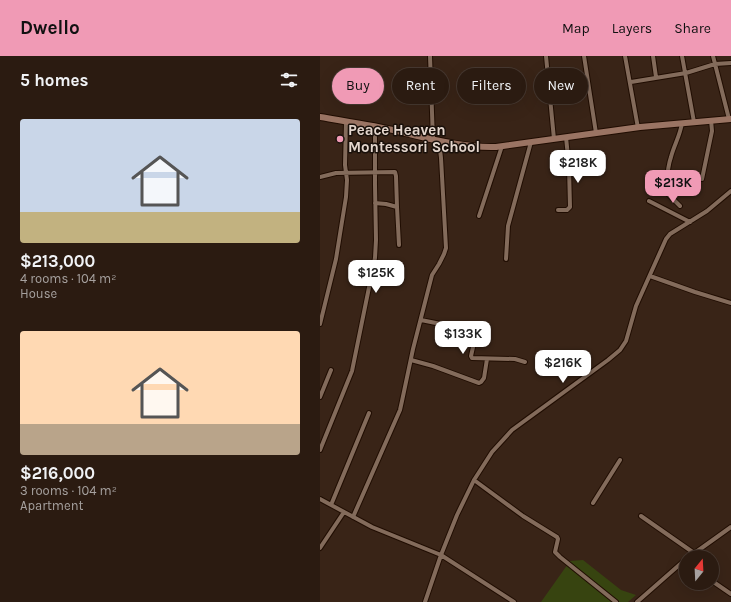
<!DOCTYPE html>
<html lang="en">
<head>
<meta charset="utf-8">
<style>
	body { margin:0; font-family:Karla,sans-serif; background:#33241a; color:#f1f3f6; height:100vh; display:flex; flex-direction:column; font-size:15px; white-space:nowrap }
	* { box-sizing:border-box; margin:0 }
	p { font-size:13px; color:#a6a19f }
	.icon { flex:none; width:22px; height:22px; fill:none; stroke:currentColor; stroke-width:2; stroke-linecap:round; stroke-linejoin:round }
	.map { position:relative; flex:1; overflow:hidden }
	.sheet { display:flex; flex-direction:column; background:#2b1b11; width:320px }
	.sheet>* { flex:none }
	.banner { position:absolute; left:12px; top:12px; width:339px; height:36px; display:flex; gap:8px }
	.needle { width:26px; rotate:18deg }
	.tools { position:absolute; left:359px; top:494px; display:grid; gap:8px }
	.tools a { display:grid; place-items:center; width:40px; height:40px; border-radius:50%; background:#2b1b11; box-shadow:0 4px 16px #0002,0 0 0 1px #473931; font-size:20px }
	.price { position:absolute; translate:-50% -34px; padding:0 9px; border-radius:8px; background:#fff; color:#222; font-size:13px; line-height:26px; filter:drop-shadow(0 1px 2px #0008) }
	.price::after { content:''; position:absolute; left:50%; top:24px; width:12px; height:9px; margin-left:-6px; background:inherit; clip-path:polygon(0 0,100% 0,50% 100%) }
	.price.current { background:#f09ab5; color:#111 }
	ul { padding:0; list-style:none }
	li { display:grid; align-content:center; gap:8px; height:212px; padding:0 20px }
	li span { display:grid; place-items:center; height:124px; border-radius:4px; color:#555 }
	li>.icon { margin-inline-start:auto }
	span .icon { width:72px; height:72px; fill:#fffc; stroke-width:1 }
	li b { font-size:17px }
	h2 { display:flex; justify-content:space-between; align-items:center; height:48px; padding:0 20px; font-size:17px }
	.chip { padding:0 14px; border-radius:18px; background:#2b1b11; box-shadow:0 4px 16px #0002,0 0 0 1px #473931; font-size:14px; line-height:36px }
	.chip.current { background:#f09ab5; color:#111 }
	header { display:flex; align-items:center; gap:24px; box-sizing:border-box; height:56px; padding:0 20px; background:#f09ab5; color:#111 }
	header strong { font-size:19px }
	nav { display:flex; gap:22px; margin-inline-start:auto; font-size:14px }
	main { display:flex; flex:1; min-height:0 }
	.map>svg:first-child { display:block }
	.green { fill:#374410 }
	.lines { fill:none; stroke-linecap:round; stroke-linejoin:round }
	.street-casing { stroke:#200d02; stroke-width:6 }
	.secondary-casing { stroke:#200d02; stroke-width:8 }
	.street { stroke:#836b5b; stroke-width:4 }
	.secondary { stroke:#9a7463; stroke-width:6 }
	.poi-dot { fill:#f09ab5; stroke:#19100a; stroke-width:1.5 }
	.labels { text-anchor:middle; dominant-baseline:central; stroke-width:3; stroke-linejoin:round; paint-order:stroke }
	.poi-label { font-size:15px; font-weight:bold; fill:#e4d6cd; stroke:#19100a; text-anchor:start }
</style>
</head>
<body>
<header>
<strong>Dwello</strong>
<nav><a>Map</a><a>Layers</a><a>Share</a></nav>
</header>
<main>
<section class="sheet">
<h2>5 homes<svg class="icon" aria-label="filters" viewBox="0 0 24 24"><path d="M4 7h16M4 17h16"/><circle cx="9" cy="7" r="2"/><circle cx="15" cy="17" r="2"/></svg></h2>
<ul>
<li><span style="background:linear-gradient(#c9d6e8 75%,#c2b280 0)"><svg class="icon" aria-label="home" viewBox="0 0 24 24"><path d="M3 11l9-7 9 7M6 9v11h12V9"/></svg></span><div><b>$213,000</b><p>4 rooms · 104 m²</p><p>House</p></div></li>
<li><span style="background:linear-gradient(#ffd9b3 75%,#b9a48a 0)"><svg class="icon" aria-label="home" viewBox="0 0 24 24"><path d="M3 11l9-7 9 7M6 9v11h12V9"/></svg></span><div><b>$216,000</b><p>3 rooms · 104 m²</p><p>Apartment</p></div></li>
</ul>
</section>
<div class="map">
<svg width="411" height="546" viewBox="0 0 411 546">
	<rect width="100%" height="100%" fill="#392417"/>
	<path class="green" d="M263,504L301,534L316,539L308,546H221L250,505Z"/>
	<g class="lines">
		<g class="street-casing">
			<path id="street" d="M110,0L113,84
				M226,0L234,83
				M264,0L276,77
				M305,0L318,72
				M333,0L336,21
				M362,0L374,66
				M393,0L409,63
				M311,26L366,17L395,8L411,7
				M0,121L16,117L75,116L76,120L77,151L79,189
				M382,123L392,75L391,64
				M329,145L370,166
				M55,147L66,148L77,151
				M360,150L346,136C347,124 347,112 351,101C354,89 360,80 362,67
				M238,154H247L250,151L249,111L246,81
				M159,160L182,90
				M186,203L188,170L211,86
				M330,220L375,236L411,247
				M101,264L155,275L156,278L151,300L152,302L195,303L205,306
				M0,268L16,203L20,178L26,141L27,124L25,109L26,66
				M91,304L113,310L159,327L161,326L164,322L167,303
				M0,341L11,314
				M0,394L32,315L55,202L56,184L55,129V70
				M154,424L203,460L237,481L238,483L235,496L240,501L296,546
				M0,443L52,471L121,499L194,546
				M273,447L300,404
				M11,449L49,357
				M321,460L374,497
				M33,461L80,354L82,345L93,293L112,219L119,208L124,198L126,192L121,102L119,85
				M0,492L24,456
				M369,501L411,471
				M392,525L411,538
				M105,546L121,499L137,459L154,424L172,396L192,374L288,304L300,294L306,285L316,250L346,183L350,178L387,155L411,135
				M317,546L366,503"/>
		</g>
		<g class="secondary-casing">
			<path id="secondary" d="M0,61C24,65 49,69 73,74C107,82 141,92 176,91L320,71L411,63"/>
		</g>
		<use href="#street" class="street"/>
		<use href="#secondary" class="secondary"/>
	</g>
	<circle class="poi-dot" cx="20" cy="83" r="4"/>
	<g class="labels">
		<g class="poi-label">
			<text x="28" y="74">Peace Heaven<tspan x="28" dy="17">Montessori School</tspan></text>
		</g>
	</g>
</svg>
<div class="tools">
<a><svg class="needle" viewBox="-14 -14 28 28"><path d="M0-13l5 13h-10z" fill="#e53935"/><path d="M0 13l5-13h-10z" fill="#a6a19f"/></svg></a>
</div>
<b class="price" style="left:258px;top:128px">$218K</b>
<b class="price current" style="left:353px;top:148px">$213K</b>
<b class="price" style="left:56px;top:238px">$125K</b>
<b class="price" style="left:143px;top:299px">$133K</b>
<b class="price" style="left:243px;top:328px">$216K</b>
<div class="banner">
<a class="chip current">Buy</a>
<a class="chip">Rent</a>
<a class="chip">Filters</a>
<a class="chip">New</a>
</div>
</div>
</main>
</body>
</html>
